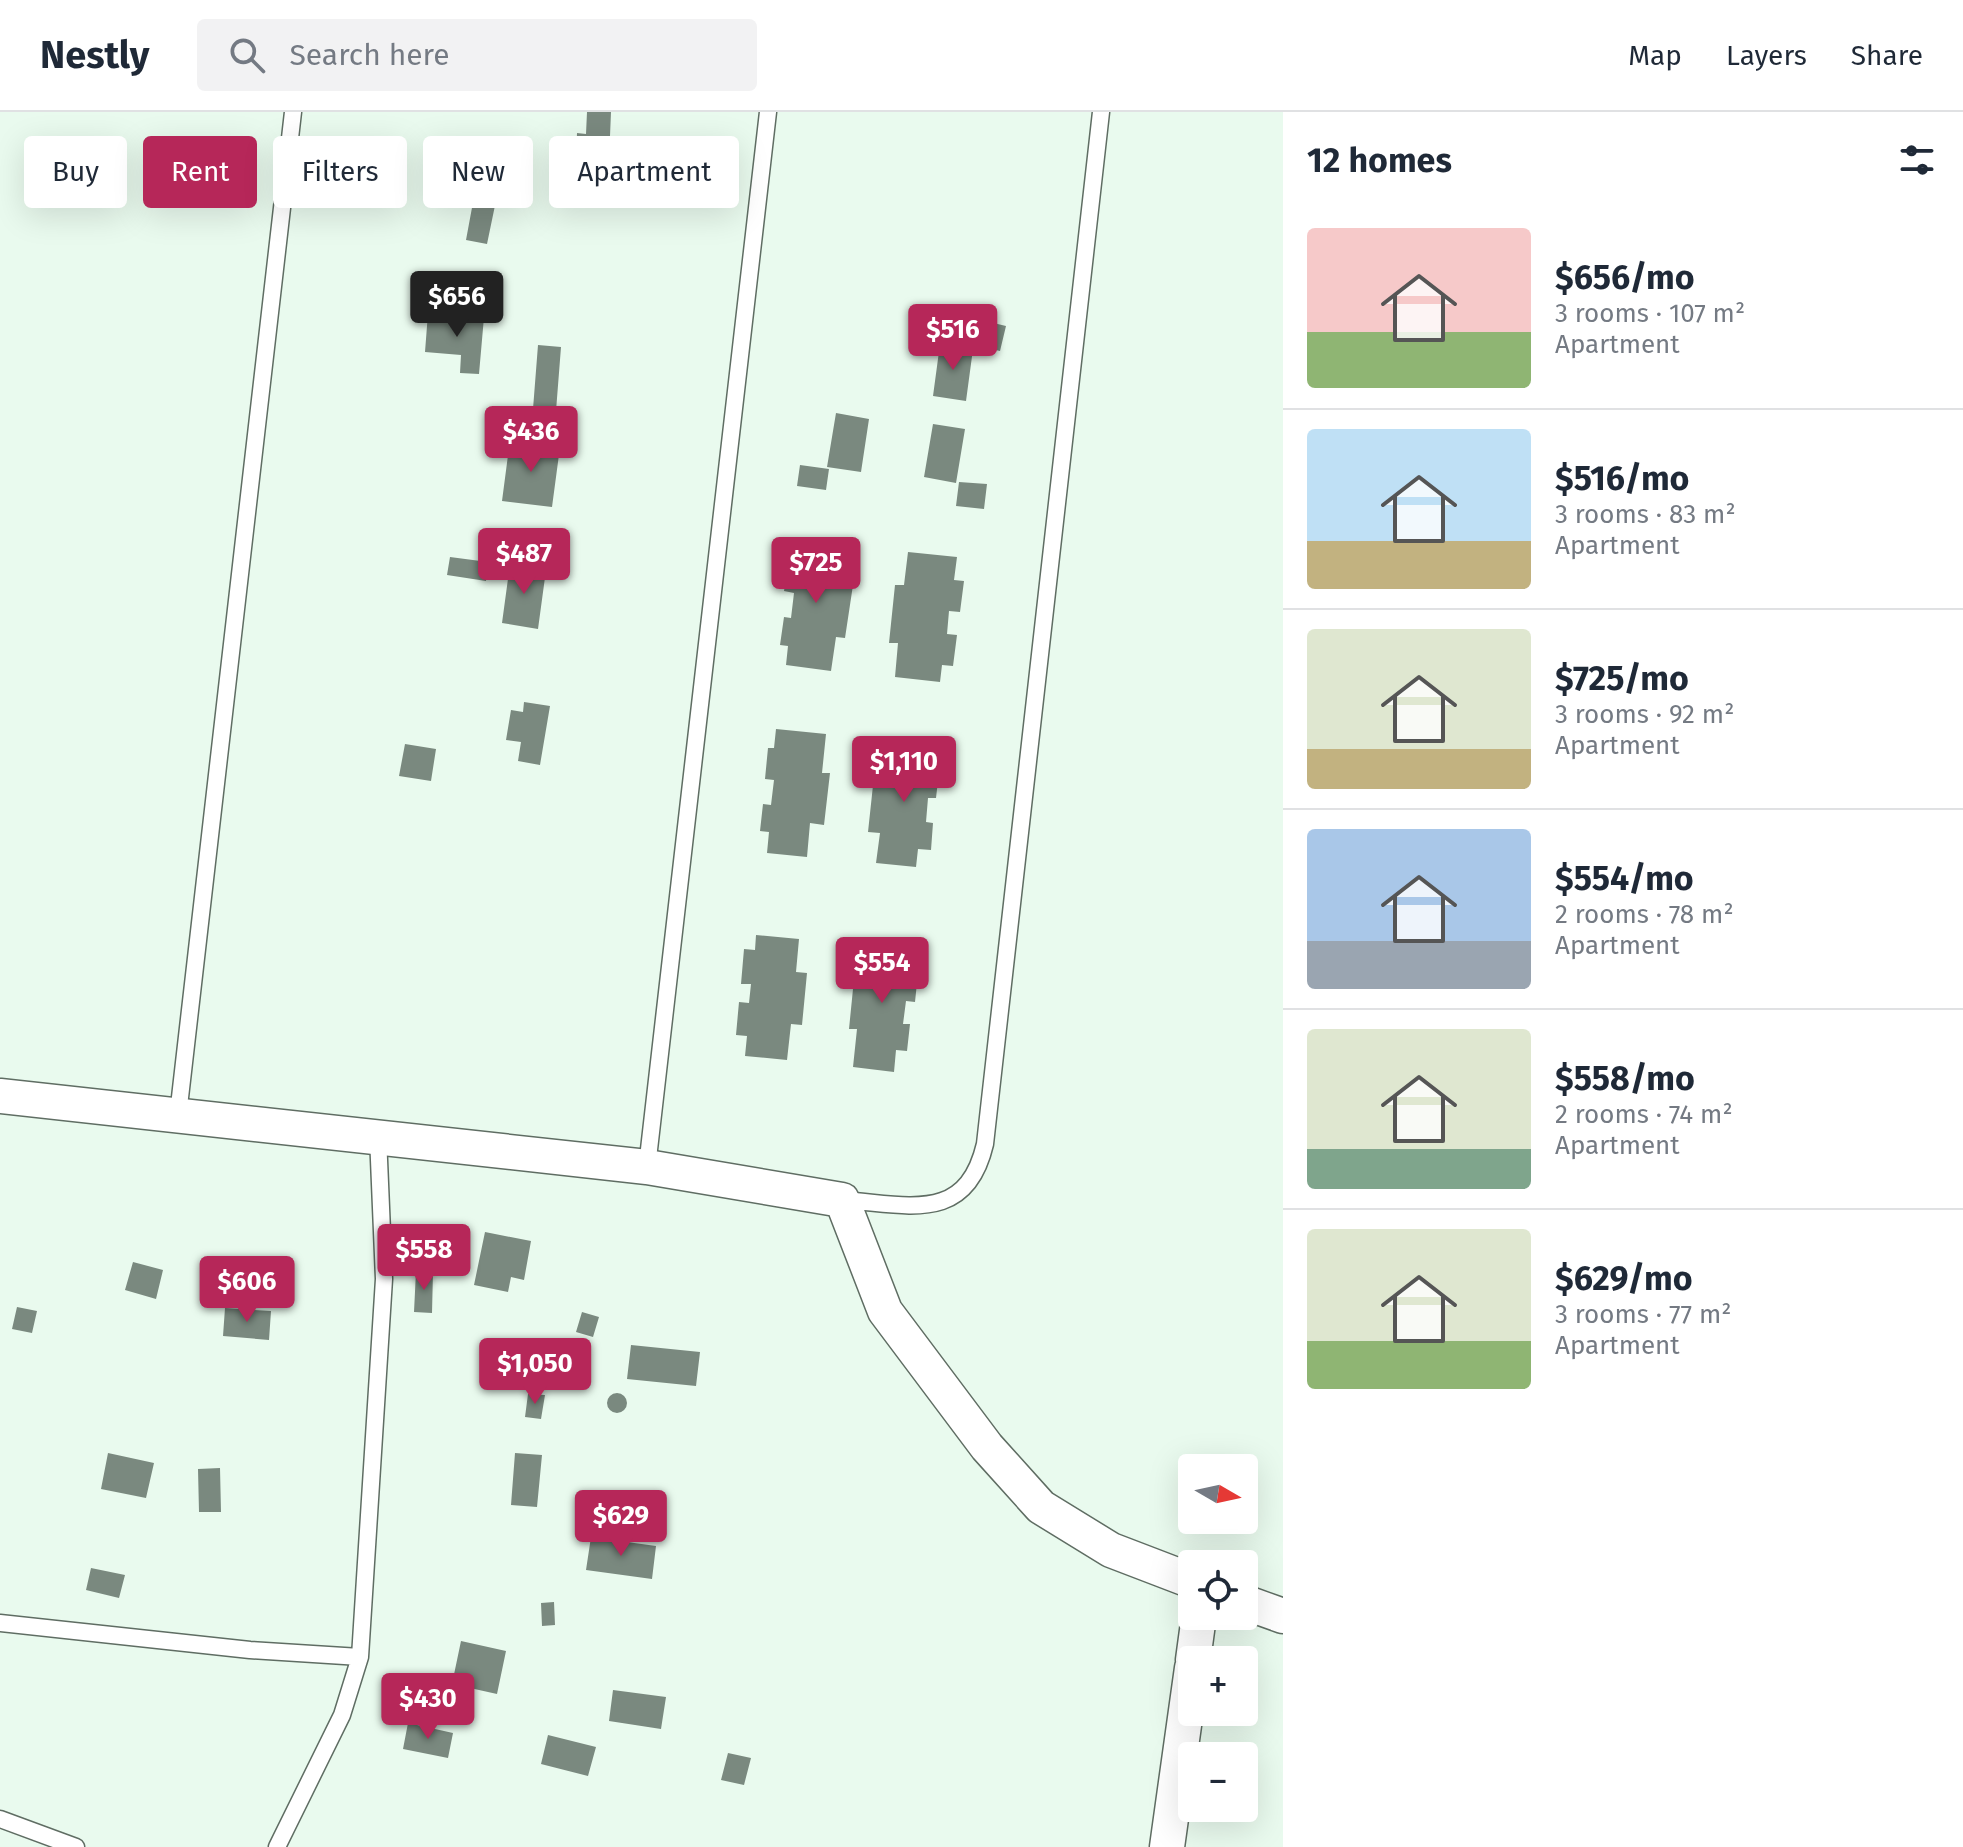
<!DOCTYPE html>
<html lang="en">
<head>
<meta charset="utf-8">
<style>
	body { margin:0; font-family:"Fira Sans",sans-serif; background:#f2f2f3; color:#1f2937; height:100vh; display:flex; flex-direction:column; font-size:30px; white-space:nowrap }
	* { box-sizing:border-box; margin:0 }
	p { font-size:26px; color:#747a83 }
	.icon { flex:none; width:44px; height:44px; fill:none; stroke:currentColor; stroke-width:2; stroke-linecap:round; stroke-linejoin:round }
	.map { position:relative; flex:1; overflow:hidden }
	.panel { display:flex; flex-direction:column; background:#fff; width:680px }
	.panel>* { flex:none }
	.banner { position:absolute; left:24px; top:24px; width:760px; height:72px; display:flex; gap:16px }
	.needle { width:52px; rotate:99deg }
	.controls { position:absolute; left:1178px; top:1342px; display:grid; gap:16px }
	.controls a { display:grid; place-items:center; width:80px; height:80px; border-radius:8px; background:#fff; box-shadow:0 8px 32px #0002; font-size:40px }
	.price { position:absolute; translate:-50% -68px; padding:0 18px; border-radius:8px; background:#b62759; color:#fff; font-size:26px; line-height:52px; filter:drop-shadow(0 2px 4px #0008) }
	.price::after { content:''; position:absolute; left:50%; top:48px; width:24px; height:18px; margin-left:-12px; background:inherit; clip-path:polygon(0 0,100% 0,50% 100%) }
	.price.active { background:#222; color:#fff }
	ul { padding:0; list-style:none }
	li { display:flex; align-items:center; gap:24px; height:200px; padding:0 24px }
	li+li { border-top:2px solid #e0e1e3 }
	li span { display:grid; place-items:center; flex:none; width:224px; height:160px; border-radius:8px; color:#555 }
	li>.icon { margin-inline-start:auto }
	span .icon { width:96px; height:96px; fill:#fffc; stroke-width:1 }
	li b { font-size:34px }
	h2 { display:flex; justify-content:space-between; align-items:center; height:96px; padding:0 24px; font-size:34px }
	.chip { padding:0 28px; border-radius:8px; background:#fff; box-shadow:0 8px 32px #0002; font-size:28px; line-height:72px }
	.chip.active { background:#b62759; color:#fff }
	header { display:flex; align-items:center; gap:48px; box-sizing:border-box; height:112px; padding:0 40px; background:#fff; border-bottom:2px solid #e0e1e3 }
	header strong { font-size:38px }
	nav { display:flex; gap:44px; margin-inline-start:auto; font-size:28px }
	.search { width:560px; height:72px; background:#f2f2f3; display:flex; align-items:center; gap:20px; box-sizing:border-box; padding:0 28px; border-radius:8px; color:#747a83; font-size:30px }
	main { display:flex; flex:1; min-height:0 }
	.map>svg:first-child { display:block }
	.building { fill:#7a897f }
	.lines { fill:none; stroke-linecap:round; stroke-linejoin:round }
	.lane-casing { stroke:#5f6d63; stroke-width:19 }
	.street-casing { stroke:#5f6d63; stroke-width:37 }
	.lane { stroke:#fff; stroke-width:16 }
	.street { stroke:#fff; stroke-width:34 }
</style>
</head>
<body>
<header>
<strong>Nestly</strong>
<div class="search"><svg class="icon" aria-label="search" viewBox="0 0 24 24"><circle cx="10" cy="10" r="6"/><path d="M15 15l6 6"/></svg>Search here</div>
<nav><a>Map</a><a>Layers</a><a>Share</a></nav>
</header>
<main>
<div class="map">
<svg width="1283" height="1735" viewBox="0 0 1283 1735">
	<rect width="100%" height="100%" fill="#e9faee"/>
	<path class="building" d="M587,0H611L610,24H618V46H608L607,64H586V47L576,46L577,21L586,22Z
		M476,74L498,79L487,132L466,128Z
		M428,201L484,205L479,262L460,261L461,243L425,240Z
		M981,208L1006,214L1000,239L974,233Z
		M940,232L973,237L966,289L933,284Z
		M538,233L561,235L556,299L533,297Z
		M836,301L869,307L861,360L827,355Z
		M933,312L965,317L956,371L924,365Z
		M510,328L560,335L552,395L502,389Z
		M800,353L829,357L826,378L797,374Z
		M959,370L987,372L984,397L956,394Z
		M798,427L846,434L840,471L853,473L845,526L836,525L831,559L786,553L788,534L780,533L784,505L791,506L794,481L784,479L789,450L795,451Z
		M908,440L957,445L954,468L964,469L960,500L949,499L947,522L957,523L953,554L942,553L940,570L895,565L898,531H889L895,473H904Z
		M450,445L488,450L486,469L447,463Z
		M510,452L546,458L538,517L502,511Z
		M524,590L550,594L540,653L518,649L521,630L506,628L511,598L523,600Z
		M776,617L826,622L822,661H830L824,713L810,711L807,745L767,741L769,720L760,719L763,692L771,693L774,668L765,667L768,636H774Z
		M887,631L935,637L933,659L939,660L936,686H928L926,710L933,711L931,738L918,737L916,755L876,751L880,721L868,720L874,664L884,665Z
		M405,632L436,637L431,669L399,664Z
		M756,823L799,827L796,860L807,861L802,913L791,912L787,948L745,944L747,924L736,923L739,890L749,891L751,872H741L744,837L755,838Z
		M865,829L913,835L910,861H918L915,890L906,889L903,912H910L907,939L896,938L894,960L853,955L857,917H849L854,867H860Z
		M485,1120L531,1129L524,1168L511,1165L508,1180L474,1173Z
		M133,1150L163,1158L156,1187L125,1178Z
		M416,1159L433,1160L432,1201L414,1200Z
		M17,1195L37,1199L32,1221L12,1217Z
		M225,1196L271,1199L269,1228L223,1224Z
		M582,1200L599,1205L593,1225L576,1220Z
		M631,1233L700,1240L696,1274L627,1267Z
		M607 1291a10 10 0 1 1 20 0a10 10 0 1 1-20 0Z
		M528,1282L545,1283L541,1307L525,1305Z
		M108,1341L154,1351L146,1386L101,1377Z
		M515,1341L542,1343L537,1395L511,1393Z
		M220,1356L221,1400H199L198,1357Z
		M591,1425L656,1434L652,1467L586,1458Z
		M91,1456L125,1463L119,1486L86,1478Z
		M554,1490L555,1513L542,1514L541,1491Z
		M461,1529L506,1539L497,1582L452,1572Z
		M613,1578L666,1585L661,1617L609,1609Z
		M408,1611L453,1621L448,1646L403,1637Z
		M548,1623L596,1635L588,1664L541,1652Z
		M728,1641L751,1646L744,1673L721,1668Z"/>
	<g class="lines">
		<g class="lane-casing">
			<path id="lane" d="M178,1003L293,0
				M647,1055L768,0
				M842,1088C907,1092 966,1113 985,1032L1101,0
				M0,1511L250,1538L360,1545
				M0,1707L76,1735
				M277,1735L342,1603L360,1545L384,1167L378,1024"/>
		</g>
		<g class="street-casing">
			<path id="street" d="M0,984L647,1055L842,1088L885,1199L987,1335L1041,1395L1111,1438L1192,1469
				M1244,1490L1283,1504
				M1193,1548L1199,1504
				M1167,1735L1192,1556"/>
		</g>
		<use href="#lane" class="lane"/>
		<use href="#street" class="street"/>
	</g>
</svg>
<div class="controls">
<a><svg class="needle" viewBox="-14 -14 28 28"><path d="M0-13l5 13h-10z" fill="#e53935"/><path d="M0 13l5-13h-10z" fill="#747a83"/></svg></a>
<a><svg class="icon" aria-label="locate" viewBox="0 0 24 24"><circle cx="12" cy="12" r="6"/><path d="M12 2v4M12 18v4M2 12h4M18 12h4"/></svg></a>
<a>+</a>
<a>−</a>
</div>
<b class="price active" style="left:457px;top:227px">$656</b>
<b class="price" style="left:953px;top:260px">$516</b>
<b class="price" style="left:531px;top:362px">$436</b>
<b class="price" style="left:524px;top:484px">$487</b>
<b class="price" style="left:816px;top:493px">$725</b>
<b class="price" style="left:904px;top:692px">$1,110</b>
<b class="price" style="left:882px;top:893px">$554</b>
<b class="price" style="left:424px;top:1180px">$558</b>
<b class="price" style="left:247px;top:1212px">$606</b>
<b class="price" style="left:535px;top:1294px">$1,050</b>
<b class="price" style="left:621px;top:1446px">$629</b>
<b class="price" style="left:428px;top:1629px">$430</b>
<div class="banner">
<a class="chip">Buy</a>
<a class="chip active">Rent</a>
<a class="chip">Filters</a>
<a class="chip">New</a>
<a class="chip">Apartment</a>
</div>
</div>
<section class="panel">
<h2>12 homes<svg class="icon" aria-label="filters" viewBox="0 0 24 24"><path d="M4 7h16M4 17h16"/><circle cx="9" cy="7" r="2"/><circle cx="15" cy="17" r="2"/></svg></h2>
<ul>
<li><span style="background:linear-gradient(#f6c9c9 65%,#8fb573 0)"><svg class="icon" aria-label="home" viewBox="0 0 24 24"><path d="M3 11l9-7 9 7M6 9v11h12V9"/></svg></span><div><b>$656/mo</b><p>3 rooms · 107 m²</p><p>Apartment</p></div></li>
<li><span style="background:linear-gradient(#bfe0f5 70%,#c2b280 0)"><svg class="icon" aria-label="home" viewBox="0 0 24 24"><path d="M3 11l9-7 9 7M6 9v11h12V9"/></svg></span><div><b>$516/mo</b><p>3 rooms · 83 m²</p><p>Apartment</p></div></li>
<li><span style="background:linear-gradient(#dfe7d0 75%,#c2b280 0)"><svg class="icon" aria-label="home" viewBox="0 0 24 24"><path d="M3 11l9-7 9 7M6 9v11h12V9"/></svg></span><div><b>$725/mo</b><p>3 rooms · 92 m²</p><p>Apartment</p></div></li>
<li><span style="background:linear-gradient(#a9c7e8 70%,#9aa5b1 0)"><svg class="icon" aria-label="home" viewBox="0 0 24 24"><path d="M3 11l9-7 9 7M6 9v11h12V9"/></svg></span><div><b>$554/mo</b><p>2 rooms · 78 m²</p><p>Apartment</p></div></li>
<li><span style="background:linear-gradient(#dfe7d0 75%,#7fa58c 0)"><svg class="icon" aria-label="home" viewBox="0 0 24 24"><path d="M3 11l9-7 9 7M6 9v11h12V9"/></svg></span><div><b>$558/mo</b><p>2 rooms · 74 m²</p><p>Apartment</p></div></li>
<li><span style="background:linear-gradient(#dfe7d0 70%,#8fb573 0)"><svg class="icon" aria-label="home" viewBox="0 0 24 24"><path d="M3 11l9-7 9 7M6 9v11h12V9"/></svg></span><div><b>$629/mo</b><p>3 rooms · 77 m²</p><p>Apartment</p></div></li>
</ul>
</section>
</main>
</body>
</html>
